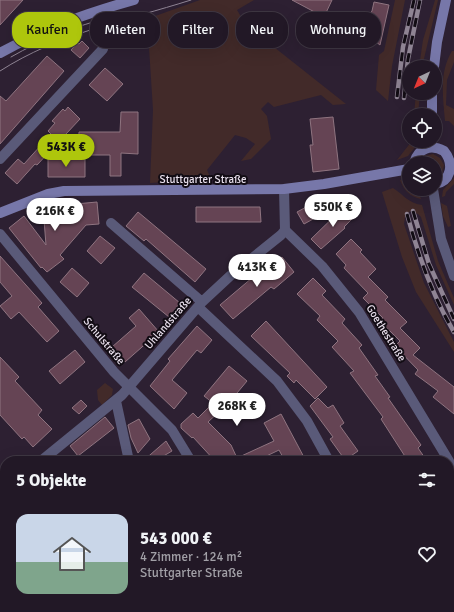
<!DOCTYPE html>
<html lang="de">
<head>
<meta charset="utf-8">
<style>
	body { margin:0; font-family:Signika,sans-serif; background:#2e2532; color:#f1f3f6; height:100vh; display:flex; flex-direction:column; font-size:15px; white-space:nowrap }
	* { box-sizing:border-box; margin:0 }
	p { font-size:13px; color:#a2a0a7 }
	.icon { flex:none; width:22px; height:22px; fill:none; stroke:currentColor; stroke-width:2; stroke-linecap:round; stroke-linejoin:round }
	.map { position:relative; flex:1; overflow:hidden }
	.drawer { position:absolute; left:0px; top:456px; width:454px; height:156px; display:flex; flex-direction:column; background:#221826; border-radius:16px 16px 0 0; box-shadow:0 4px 16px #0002,0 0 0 1px #3f3743 }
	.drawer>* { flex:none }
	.banner { position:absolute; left:12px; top:12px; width:430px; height:36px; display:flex; gap:8px }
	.needle { width:26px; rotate:223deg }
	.tools { position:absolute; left:402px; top:60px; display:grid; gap:8px }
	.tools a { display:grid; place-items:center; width:40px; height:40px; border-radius:50%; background:#221826; box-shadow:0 4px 16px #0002,0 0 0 1px #3f3743; font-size:20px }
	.price { position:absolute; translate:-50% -34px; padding:0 9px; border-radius:14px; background:#fff; color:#222; font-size:13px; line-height:26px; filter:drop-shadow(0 1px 2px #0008) }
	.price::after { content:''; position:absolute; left:50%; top:24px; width:12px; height:9px; margin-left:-6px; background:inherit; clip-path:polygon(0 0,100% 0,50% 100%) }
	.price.active { background:#aec60c; color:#111 }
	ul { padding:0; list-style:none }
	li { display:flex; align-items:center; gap:12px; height:100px; padding:0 16px }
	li+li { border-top:1px solid #3f3743 }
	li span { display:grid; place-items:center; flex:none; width:112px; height:80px; border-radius:12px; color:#555 }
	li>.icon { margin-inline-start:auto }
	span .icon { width:48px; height:48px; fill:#fffc; stroke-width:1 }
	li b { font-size:17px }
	h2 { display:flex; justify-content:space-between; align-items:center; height:48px; padding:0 16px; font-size:17px }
	.tag { padding:0 14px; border-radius:16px; background:#221826; box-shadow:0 4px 16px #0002,0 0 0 1px #3f3743; font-size:14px; line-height:36px }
	.tag.active { background:#aec60c; color:#111 }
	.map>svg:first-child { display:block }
	.green { fill:#422a29 }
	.building { fill:#654454; stroke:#8f7480 }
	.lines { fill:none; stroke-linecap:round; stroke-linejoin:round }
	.street { stroke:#5a5a79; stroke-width:10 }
	.secondary { stroke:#7777a9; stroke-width:10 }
	.tram { stroke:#8f8494; stroke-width:1 }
	.rail-casing { stroke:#8f8494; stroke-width:4.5 }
	.rail { stroke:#120c14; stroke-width:3; stroke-dasharray:9; stroke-linecap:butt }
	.labels { text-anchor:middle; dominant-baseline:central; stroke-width:4; stroke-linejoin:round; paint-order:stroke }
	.street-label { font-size:11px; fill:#e8dfec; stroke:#120c14 }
</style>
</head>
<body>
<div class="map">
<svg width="454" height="612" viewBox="0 0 454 612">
	<rect width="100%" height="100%" fill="#2d2032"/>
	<path class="green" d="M200,0H254L237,10L246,25L346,104L333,105L321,95L274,107L268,102L261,109L267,116L271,139L251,159L241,161L255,144L246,138L235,135L207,170L211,179L150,183L153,110L149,47L130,25Z
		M395,0H405L392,66L388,101L376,90L379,55L384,51Z
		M435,0H438L422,67H419L423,40Z
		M452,51H454V62L447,80L446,105L454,109V126L449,121H445C443,97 439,72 452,51Z
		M416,93H420L418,115H414Z
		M412,141H420L408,156L397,160Z
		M433,154L440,158L444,165L442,173L435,178V163H420L425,156Z
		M454,178V184L446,192L445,196L442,197L443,190Z
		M400,180L409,182V189H417L421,199C410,197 404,190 400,180Z
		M393,188C404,195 408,203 422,205L438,261L454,298V305L436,265L421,217L418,214L410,211L405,217L404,224L424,283L454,342V352L416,292L402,257L382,192Z
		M441,203L447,206L451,226L448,227L443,216Z
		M105,383L113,389L112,395L102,405L98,400L97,390Z"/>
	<path class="building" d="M0,0H23L0,25Z
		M292,0H332L324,17Z
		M374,2L389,5L380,45L359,29L372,11Z
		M82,41L89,48L80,58L71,50L77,43L79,44Z
		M47,56L64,71L0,144V96L6,101Z
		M105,68L123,84L107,101L89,85Z
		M68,107L80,119L37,165L35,164L17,184L5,173L18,159L24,164L51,134L48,131L55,123L52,121L63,109L65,111Z
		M121,112H138V154L121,153V176H110V155H78L79,132H120Z
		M333,117L339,169L313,172L310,145H313L310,119Z
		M48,159H85V177H48Z
		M329,195L348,200L304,224L297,212L310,205L309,203L315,199Z
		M97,202L99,224L86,225L60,255L64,259L47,272L42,267L41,268L9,228L24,216L46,245L43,207Z
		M345,206L355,216L344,227L345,228L321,249L311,239Z
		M196,207H260L261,222H196Z
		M138,212L206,269L195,282L146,239L144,241L126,226Z
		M100,236L115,248L101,264L87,251Z
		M351,239L362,250L360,252L376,269L368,277L388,297L385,300L407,322L400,328L420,348L413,355L454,387V414L433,397L438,391L415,374L418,370L395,346L400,341L380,321L383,318L363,298L368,293L344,268L346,265L336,254Z
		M0,256L42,303L38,307L59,331L47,342L19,312L11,319L0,306L12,296L0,282Z
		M282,257L294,272L274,289L271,287L233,319L220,305L259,272L261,275Z
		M72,268L89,283L77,297L60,282Z
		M144,273L180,303L169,317L132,287Z
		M313,278L326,291L322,295L345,319L342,323L362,345L359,348L378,375L375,376L390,397L388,398L421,445L418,448L427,461H408L381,419L383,417L350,373L354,371L332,347L338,341L317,320L320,316L297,294Z
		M139,309L159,332L125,362L112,347L136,326L129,318Z
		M266,321L327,387L315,399L296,380L294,383L287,376L290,373L251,336Z
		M197,326L212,340L201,353L197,350L172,380L187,393L174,409L150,386L170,361L168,359Z
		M75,350L85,362L60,384L49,371Z
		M0,357L19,377L15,381L42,410L38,415L52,429L33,447L24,437L22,439L0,415Z
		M229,366L247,381L222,411L221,410L208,422L231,445L237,458L274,441L264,423L281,414L306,461H285L279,450L256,461H215L193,437L192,438L181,428V424L193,413L198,418L213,403L204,396Z
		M318,398L328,408L333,405L344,423L340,426L358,451L345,460L330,439L333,437L310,406Z
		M81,400L87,406L79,414L72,408Z
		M105,417L114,428L78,456L70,446Z
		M139,419L150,439L138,453L131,438L128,425Z
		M166,441L172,451L155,461H143Z"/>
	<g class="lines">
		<path class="street" d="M0,159L103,49
			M433,189L441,239L454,276
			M111,223L202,302
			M285,230L322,266L359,312L449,461
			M0,234L114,372L172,430L191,461
			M198,307L277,381L307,421L329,461
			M116,401L129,461
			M41,461L122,395L202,302L230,276L281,235L285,230L284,189
			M449,462L454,470
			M0,497L5,492
			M449,542L454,541
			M0,544L5,560
			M155,607L156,612
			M255,607L257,612
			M403,607L406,612
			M6,612L7,607"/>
		<path class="secondary" d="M0,53C46,28 84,14 134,0
			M434,67L437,42L446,0
			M432,115V93
			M414,163C418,148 431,144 444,151C454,163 452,181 435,184
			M0,213L48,194L64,191L284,189L324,184L409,169"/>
		<path class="tram" d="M11,57C42,39 76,26 111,17
			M0,71C59,33 125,21 191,0"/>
		<g class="rail-casing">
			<path id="rail" d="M397,97L403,47L414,0
				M404,98L408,59L420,0
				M413,211L429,264L454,319
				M407,214C418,255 432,295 454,332"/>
		</g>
		<use href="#rail" class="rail"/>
	</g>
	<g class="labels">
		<g class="street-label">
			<text x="203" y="179">Stuttgarter Straße</text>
			<text transform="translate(168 323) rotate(-49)">Uhlandstraße</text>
			<text transform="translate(386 333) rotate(58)">Goethestraße</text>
			<text transform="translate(104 341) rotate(50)">Schulstraße</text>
		</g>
	</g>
</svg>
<div class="tools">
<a><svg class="needle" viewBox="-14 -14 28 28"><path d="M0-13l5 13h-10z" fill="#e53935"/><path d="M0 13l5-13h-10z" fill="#a2a0a7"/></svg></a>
<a><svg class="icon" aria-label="locate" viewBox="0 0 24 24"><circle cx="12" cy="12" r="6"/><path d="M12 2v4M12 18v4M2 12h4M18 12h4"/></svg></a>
<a><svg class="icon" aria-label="layers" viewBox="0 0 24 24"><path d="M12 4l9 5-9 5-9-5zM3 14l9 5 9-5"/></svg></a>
</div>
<b class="price active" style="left:66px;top:168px">543K €</b>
<b class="price" style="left:333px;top:228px">550K €</b>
<b class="price" style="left:55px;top:232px">216K €</b>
<b class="price" style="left:257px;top:288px">413K €</b>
<b class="price" style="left:237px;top:427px">268K €</b>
<div class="banner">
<a class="tag active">Kaufen</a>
<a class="tag">Mieten</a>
<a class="tag">Filter</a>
<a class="tag">Neu</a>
<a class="tag">Wohnung</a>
</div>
<section class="drawer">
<h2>5 Objekte<svg class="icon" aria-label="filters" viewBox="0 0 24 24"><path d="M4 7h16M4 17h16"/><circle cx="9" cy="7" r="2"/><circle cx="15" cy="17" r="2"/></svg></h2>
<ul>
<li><span style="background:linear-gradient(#c9d6e8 60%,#7fa58c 0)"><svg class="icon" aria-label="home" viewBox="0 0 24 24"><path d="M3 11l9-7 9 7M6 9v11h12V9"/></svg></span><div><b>543 000 €</b><p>4 Zimmer · 124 m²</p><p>Stuttgarter Straße</p></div><svg class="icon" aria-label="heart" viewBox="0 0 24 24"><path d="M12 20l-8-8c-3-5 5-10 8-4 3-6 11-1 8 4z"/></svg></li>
</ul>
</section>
</div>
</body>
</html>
